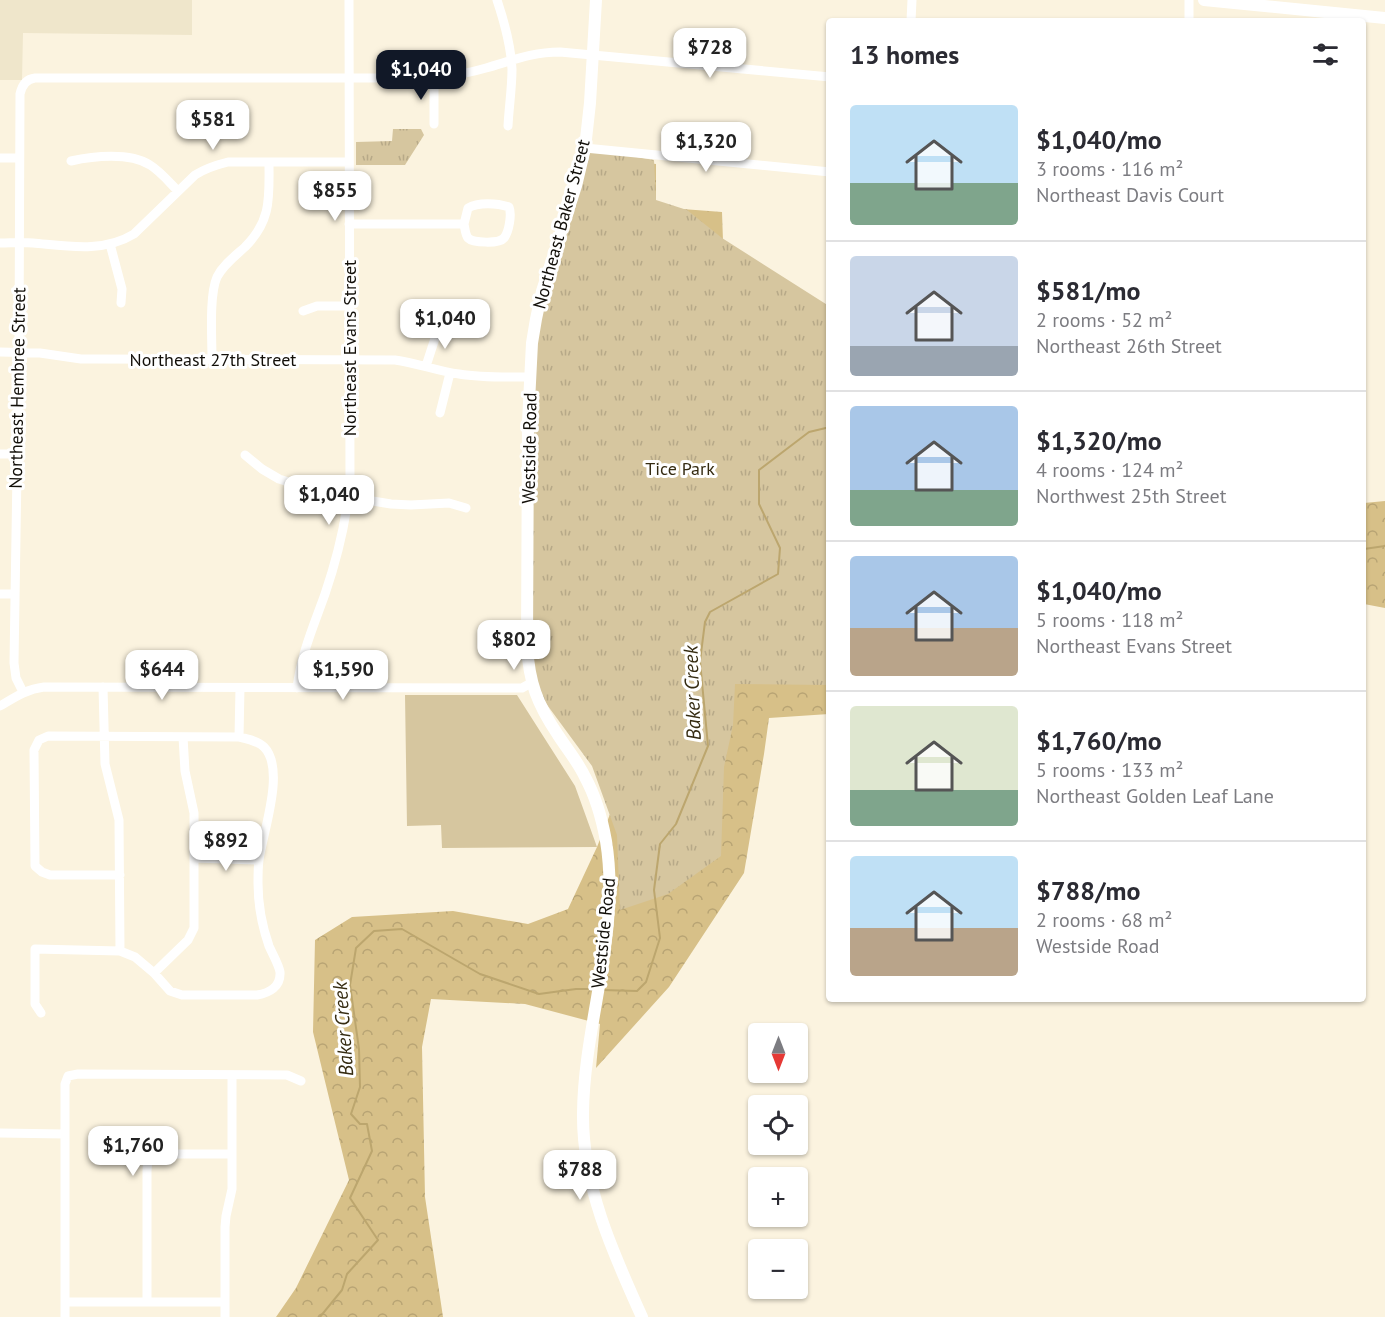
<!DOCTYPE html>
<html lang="en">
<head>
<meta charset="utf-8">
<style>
	body { margin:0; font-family:"PT Sans",sans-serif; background:#f7f7f7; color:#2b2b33; height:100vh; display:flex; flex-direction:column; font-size:22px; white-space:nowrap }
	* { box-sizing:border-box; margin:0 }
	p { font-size:20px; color:#7c7c81 }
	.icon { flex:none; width:33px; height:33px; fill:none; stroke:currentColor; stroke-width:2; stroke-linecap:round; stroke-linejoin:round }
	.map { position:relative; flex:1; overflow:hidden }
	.drawer { position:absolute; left:826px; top:18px; width:540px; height:984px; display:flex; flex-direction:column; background:#fff; border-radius:6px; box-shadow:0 2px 4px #0004 }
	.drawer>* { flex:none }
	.needle { width:39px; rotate:180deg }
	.controls { position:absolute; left:748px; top:1023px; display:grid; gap:12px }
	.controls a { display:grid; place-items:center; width:60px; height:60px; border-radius:6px; background:#fff; box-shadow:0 2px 4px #0004; font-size:30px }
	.price { position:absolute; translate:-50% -51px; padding:0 14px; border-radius:12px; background:#fff; color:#222; font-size:20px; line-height:39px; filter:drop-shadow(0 2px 3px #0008) }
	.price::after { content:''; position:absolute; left:50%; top:36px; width:18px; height:14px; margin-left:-9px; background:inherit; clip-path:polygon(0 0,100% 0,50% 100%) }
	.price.current { background:#111827; color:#fff }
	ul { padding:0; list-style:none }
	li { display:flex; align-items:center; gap:18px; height:150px; padding:0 24px }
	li+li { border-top:2px solid #e1e1e2 }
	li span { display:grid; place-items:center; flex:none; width:168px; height:120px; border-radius:6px; color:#555 }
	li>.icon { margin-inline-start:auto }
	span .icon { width:72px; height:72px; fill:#fffc; stroke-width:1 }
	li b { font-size:26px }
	h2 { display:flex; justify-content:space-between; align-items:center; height:72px; padding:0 24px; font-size:26px }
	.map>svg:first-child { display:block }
	.built { fill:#efe6cb }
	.green { fill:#d6c69f }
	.forest { fill:url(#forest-crowns) }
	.park { fill:url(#park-tufts) }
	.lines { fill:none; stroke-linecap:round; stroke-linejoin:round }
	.stream { stroke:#bca66e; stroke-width:2 }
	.minor { stroke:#fff; stroke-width:9 }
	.major { stroke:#fff; stroke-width:12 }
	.labels { text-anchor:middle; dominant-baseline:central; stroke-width:6; stroke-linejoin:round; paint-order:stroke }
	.street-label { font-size:18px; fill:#120f09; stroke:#fff }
	.park-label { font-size:18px; fill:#352b11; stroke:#fff }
	.water-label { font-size:20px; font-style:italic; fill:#362c12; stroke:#fff }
</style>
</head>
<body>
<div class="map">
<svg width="1385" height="1317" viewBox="0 0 1385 1317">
	<defs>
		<pattern id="forest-crowns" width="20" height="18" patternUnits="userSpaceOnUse" patternTransform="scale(1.5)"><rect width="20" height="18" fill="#d7c088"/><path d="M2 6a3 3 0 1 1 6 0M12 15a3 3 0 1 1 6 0" fill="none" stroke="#b8a474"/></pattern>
		<pattern id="park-tufts" width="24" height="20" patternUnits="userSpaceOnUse" patternTransform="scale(1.5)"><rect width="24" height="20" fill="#d6c69f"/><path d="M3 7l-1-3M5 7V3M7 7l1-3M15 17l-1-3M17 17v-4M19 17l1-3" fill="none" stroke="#b7a988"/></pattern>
	</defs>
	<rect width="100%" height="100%" fill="#fbf3df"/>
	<path class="built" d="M0,0H192V35L23,33L22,80H0Z"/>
	<path class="green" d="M405,695H517L575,786L597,847L442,848L441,825L407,826Z"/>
	<path class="forest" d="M599,157L656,164V207L722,212L723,241L829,312V714L769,718L764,754L744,873L669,987L596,1068L600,1024L525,1004L431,999L422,1047L425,1197L443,1317H276L296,1288L349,1180L313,1032L315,940L352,917L453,911L528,924L568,909L597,847L622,784Z
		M1385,501V608L1364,604V503Z"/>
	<path class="park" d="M393,129H421L424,135L405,165H356V142L392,141Z
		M585,148L654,160L656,200L687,210L722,238L829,306V685L735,684L733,725L724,767L721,856L668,894L620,910L617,835L592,766L531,683L528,425L538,305Z"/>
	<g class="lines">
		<path class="stream" d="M1364,549L1385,546
			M602,990L637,991L646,982L660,938L654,890L660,844L676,824L708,746L700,661L705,622L710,612L778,574L780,548L759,504V470L809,432L830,427
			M320,1317L342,1290L347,1274L378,1240L350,1198L372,1151L367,1124H360L351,1114L360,1087L359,1049L350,985L356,948L374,931L402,929L480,974L539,994L576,989H593"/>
		<path class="minor" d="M497,0C504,21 511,46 512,69C512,88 509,107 508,126
			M911,21L912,0
			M1189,21V0
			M434,124V78
			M585,148L830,172
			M0,158H19
			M71,161C93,156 130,152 150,165C160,171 169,182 178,191
			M349,224H464C465,228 465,234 468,238C473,243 499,244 504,238C509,232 512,214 509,207C497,203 478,202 468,208L464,224
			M0,243C11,243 22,242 33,243C67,246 103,253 134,234L195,175C206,168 216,165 228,162H349
			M110,244L122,289L121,303
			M303,311L317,306H349
			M0,352L40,353L81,359H95L395,360C417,363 437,371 459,374C483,378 507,377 530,377
			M212,359C212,338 209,295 217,277C223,265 235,256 245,247C272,220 269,197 269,162
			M426,366L439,326
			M440,413L450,373
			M0,454H16
			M245,455L262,469L279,479L301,486L348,497L391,504L411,505L449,503L466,508
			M0,594H15
			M103,687L105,764L119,820L120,951
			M297,688C301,654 314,625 325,594C337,559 346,521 350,484L349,0
			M23,692L16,678L14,663L19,344L20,94C22,85 26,79 35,78H434C452,76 469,73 486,68C511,61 532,52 560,52L830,77
			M0,706C15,697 27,689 44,687L522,688L531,683
			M239,737L240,688
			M194,858L259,860
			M154,973L188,940L194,928V813L185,771L183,737
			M41,1013L35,1004V949L120,951L135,957L154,973L170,991L182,995H257C269,993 281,987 280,972C279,965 272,953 269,946C262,926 258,904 258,883C258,875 258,867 259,860C263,832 286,769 264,747C258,741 248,739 239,737L48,736L39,740L34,750L35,866L42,872L50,875H120
			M0,1133L65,1134
			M147,1301V1171L148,1157L159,1154H232
			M65,1302H225
			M65,1317V1084L68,1076L78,1074L287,1075L301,1081
			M225,1317V1227L226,1216L232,1189V1075"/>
		<path class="major" d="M596,0L590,103L585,148L576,186L542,291L536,319L532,343L528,422L527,646C529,682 537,704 558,735C567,749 578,762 585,777C596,797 602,819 606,841C621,933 584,1022 583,1113C582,1185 613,1253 642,1317
			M1204,0L1385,18"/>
	</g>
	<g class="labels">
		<g class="street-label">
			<text transform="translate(561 224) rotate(-75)">Northeast Baker Street</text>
			<text transform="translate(349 348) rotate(-90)">Northeast Evans Street</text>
			<text x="213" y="359">Northeast 27th Street</text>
			<text transform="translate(17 388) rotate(-89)">Northeast Hembree Street</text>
			<text transform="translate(529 448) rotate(-89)">Westside Road</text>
			<text transform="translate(603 933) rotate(-84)">Westside Road</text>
		</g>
		<g class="park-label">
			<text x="680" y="468">Tice Park</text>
		</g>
		<g class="water-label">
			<text transform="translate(692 693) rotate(-92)">Baker Creek</text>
			<text transform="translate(343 1029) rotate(-94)">Baker Creek</text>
		</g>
	</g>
</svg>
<div class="controls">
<a><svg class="needle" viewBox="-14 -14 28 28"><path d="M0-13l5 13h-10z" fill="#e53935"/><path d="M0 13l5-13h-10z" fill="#7c7c81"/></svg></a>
<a><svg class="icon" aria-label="locate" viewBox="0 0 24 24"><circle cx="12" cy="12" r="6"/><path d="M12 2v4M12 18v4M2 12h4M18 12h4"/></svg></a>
<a>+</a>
<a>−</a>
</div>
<b class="price" style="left:710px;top:79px">$728</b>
<b class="price current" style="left:421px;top:101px">$1,040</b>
<b class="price" style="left:213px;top:151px">$581</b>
<b class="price" style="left:706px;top:173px">$1,320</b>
<b class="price" style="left:335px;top:222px">$855</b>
<b class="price" style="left:445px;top:350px">$1,040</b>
<b class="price" style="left:329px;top:526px">$1,040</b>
<b class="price" style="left:514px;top:671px">$802</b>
<b class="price" style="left:162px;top:701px">$644</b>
<b class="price" style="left:343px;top:701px">$1,590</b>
<b class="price" style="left:226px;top:872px">$892</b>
<b class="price" style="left:133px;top:1177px">$1,760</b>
<b class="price" style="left:580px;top:1201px">$788</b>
<section class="drawer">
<h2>13 homes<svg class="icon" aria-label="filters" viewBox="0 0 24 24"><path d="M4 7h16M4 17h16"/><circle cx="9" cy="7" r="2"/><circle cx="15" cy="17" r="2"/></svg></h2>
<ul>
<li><span style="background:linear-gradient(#bfe0f5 65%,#7fa58c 0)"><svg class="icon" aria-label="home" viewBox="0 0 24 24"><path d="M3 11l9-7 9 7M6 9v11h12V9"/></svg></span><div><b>$1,040/mo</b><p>3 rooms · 116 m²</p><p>Northeast Davis Court</p></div></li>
<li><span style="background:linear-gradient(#c9d6e8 75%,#9aa5b1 0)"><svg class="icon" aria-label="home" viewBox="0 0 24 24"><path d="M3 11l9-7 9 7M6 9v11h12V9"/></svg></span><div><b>$581/mo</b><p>2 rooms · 52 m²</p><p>Northeast 26th Street</p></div></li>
<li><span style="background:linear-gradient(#a9c7e8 70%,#7fa58c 0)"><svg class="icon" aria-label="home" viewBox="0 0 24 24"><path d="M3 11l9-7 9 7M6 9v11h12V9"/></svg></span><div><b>$1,320/mo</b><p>4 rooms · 124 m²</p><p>Northwest 25th Street</p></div></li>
<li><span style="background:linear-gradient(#a9c7e8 60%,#b9a48a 0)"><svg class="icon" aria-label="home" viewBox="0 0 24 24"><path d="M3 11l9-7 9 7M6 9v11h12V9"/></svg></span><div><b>$1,040/mo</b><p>5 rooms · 118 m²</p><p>Northeast Evans Street</p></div></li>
<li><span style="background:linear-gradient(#dfe7d0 70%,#7fa58c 0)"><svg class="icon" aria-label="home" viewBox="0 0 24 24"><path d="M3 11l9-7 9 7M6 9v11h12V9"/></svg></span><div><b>$1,760/mo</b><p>5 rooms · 133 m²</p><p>Northeast Golden Leaf Lane</p></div></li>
<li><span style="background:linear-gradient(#bfe0f5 60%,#b9a48a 0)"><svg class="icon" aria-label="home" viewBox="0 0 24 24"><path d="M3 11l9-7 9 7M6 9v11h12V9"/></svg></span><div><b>$788/mo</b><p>2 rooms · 68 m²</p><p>Westside Road</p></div></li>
</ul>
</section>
</div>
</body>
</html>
